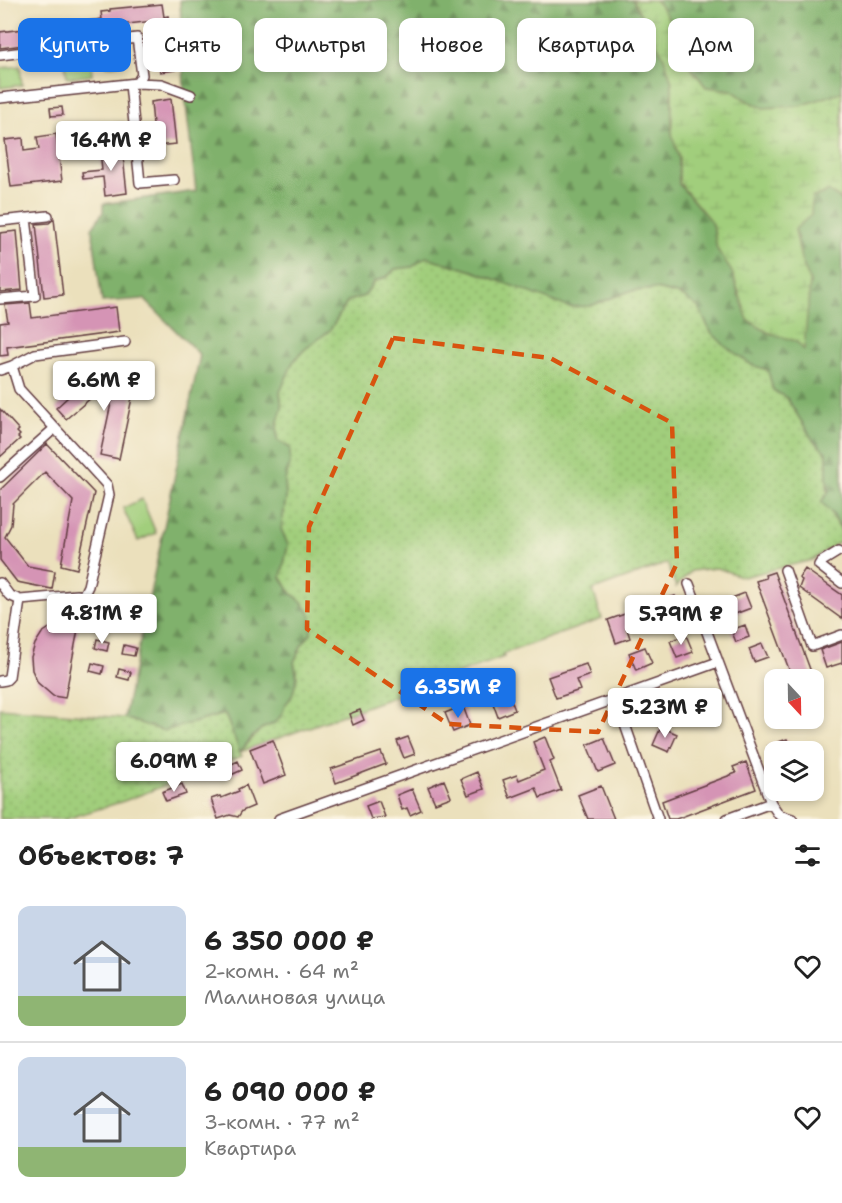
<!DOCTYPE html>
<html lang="ru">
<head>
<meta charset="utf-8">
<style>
	body { margin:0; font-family:"Shantell Sans",sans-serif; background:#f2f2f2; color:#222; height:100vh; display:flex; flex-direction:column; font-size:22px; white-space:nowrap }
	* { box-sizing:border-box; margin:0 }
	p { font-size:20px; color:#767676 }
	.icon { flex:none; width:33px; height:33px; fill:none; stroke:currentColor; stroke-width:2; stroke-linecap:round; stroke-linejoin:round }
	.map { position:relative; height:819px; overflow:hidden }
	.side { display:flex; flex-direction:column; background:#fff; flex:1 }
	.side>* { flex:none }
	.top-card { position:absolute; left:18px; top:18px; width:807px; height:54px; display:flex; gap:12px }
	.needle { width:39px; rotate:158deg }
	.fabs { position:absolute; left:764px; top:669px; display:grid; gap:12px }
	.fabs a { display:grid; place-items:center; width:60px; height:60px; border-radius:12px; background:#fff; box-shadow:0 3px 9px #0003; font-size:30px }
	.price { position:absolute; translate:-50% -51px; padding:0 14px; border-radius:6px; background:#fff; color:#222; font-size:20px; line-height:39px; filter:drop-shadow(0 2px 3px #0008) }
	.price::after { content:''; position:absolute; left:50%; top:36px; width:18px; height:14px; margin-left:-9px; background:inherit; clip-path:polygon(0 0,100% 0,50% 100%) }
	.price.selected { background:#1a73e8; color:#fff }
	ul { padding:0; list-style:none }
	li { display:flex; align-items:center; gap:18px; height:150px; padding:0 18px }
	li+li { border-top:2px solid #e0e0e0 }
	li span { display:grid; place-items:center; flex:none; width:168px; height:120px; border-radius:12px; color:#555 }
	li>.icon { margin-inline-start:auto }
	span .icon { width:72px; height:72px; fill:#fffc; stroke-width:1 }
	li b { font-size:26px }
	h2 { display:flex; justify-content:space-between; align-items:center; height:72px; padding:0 18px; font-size:26px }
	.chip { padding:0 21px; border-radius:12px; background:#fff; box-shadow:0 3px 9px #0003; font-size:21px; line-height:54px }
	.chip.selected { background:#1a73e8; color:#fff }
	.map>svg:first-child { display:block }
	.grass { fill:url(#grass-dots); stroke:#767654; stroke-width:1.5 }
	.forest { fill:url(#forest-firs); stroke:#65684c; stroke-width:1.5 }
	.wetland { fill:url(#wetland-marsh); stroke:#767654; stroke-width:1.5 }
	.park { fill:url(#park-tufts); stroke:#767654; stroke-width:1.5 }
	.garden { fill:#a1ce7c; stroke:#767654; stroke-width:1.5 }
	.building { fill:#d594b5 }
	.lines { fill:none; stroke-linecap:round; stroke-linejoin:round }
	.minor-casing { stroke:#623c41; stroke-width:12 }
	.minor { stroke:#fff; stroke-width:9 }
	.marked { fill:none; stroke:#d8530f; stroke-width:4.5; stroke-dasharray:12 8; stroke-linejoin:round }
</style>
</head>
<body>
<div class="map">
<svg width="842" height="819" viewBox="0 0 842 819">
	<defs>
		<pattern id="grass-dots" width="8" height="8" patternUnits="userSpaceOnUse" patternTransform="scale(1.5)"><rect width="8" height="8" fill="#a1ce7c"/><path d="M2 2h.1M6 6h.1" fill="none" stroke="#8cb06b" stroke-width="1.8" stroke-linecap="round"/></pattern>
		<pattern id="forest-firs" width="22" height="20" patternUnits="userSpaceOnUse" patternTransform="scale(1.5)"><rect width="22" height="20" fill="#80b16c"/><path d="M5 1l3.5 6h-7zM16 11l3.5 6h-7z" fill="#6b8f59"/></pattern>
		<pattern id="wetland-marsh" width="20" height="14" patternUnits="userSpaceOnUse" patternTransform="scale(1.5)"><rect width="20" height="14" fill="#a1ce7c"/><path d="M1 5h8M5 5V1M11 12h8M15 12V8" fill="none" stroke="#8cb06b"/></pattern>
		<pattern id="park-tufts" width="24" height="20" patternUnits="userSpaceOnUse" patternTransform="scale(1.5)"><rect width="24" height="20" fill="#a1ce7c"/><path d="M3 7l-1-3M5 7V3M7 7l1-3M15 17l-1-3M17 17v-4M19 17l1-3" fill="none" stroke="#8cb06b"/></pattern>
	</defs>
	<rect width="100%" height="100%" fill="#fcf5e5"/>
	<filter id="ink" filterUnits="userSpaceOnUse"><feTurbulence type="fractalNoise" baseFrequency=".0167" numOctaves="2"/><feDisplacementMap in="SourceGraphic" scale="12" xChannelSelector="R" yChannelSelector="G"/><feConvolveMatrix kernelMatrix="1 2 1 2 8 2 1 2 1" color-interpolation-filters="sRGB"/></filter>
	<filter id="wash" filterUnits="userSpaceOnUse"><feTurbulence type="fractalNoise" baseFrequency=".008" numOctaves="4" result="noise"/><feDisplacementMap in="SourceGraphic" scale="24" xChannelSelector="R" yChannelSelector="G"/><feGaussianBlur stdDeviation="1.35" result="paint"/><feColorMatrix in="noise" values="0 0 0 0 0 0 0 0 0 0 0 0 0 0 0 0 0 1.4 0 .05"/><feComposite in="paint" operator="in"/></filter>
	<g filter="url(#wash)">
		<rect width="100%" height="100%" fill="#ebe0bc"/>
		<path class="grass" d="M426,257L473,271L551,300L590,306L629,291L656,289L681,295L698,307L711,332L752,365L768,370L773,390L787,398L813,440L827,453C827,468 826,496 830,510C834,523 842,524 842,540L812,560L743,577L717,568L691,571L676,587L667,563L593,590L602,619L503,654L504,657L240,752L242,756L124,801L66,819H0V708L124,718L164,730L225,714L240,752L261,729L273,724L281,716L285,705L292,696L297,678L294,662L301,646L311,633L303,603L290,592L281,577L288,545L281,529L286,498L285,480L290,464L277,440V424L282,408L280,392L293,362L304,350L330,330L348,301L364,296L374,282L388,276L395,269L412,267Z"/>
		<path class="forest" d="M180,0H633L664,57L672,82V134L679,158V184L713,224L717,249L732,271L739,296L769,333L796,341L810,283L801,259L795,228L811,215V198L828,191L842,200V529L830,511L821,502L829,491L827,476V453L813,440L787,398L773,390L768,370L752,365L725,346L711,332L698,307L681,295L656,289L630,291L590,306L568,307L473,271L426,257L412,267L395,269L388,276L374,282L364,296L348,301L330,330L304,350L293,362L280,392L282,408L277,424V440L290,448V464L285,480L286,498L281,529L288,545L281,577L290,592L303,603L311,616V633L301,646L294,662L297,678L295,685L292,696L285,705L281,716L273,724L261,729L252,737L240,752L225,714L164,731L124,718L200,355L144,299L102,302L92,228L103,212V204L196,191L184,87Z
			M655,0H842V92L800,106L763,108L746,100L731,90L706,87L691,68L683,43Z"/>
		<path class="wetland" d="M633,0H655L660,5L683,43L691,68L706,87L731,90L746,100L763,108L800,106L842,92V200L828,191L812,198L811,215L795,229L801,259L810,282L804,350L796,341L769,333L748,320L732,272L717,249L713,224L679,183V158L672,134V82L664,57Z"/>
		<path class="park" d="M118,51L119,64L107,66L105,53Z
			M20,66L22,85L0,88V68Z
			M124,123L125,139L101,141L100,125Z"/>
		<path class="garden" d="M91,62L92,75L67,78L65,65Z
			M142,499L156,533L138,541L123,508Z"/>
		<g id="blocks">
			<path class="building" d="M162,4L164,17L168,16L171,35L175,70L160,72L153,21L103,27L104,35L0,48V32L102,19L101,12L110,11V9Z
				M171,99L176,144L155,146L151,102Z
				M62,107L63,115L51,116L50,108Z
				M90,123L92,138L79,140L78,125Z
				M56,134L62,181L11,187L5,140L23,138L24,151L39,149L37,137Z
				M122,147L127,193L105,196L103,177L83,179L82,172L102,170L100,150Z
				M54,219L63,295L44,297L36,224L49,223Z
				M17,231L22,290L0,292V233Z
				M30,303L32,318L116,307L119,332L7,347L8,355L0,356V323L8,322L5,305Z
				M114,378L132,398L119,459L100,455L113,394L91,398L66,419L56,408L80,386Z
				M0,409L19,430L17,432L20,435L18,437L20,439L0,457Z
				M47,444L94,493L77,569L61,565L73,501L45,472L13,504L11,525L5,537L28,566L55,571L52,589L17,582L0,560V490Z
				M805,569L842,595V619L799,588L802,580L799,578Z
				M774,572L814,680H793L756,581L766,578L765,575Z
				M745,593L751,608L735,614L729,599Z
				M675,596L679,610L627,629L630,638L616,643L608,620Z
				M108,614L140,622L138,630L106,623Z
				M67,621L79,624L65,698L53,696L38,683L32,670L31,657L35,644L42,633L54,625Z
				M745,625L749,637L736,642L731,630Z
				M686,635L693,652L677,658L670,641Z
				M97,639L109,642L107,651L95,648Z
				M842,642V663L826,668L820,650Z
				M762,644L768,657L754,662L749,649Z
				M124,645L136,648L134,656L122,654Z
				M645,647L652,663L636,670L629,653Z
				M92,663L104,666L102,674L90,671Z
				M586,664L590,675L576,680L580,690L556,698L548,677Z
				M119,669L131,672L129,680L117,677Z
				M508,692L515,710L498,717L491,698Z
				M702,693L707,708L693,713L687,698Z
				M463,706L470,725L453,732L445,713Z
				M360,710L364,720L353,725L349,714Z
				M661,727L677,734L669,752L653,745Z
				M408,737L415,754L404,758L397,741Z
				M545,737L554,760L550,762L561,790L540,798L536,788L510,798L503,780L517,775L519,780L544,770L533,742Z
				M604,738L615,765L598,772L587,745Z
				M787,739L792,752H771L768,746Z
				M273,740L286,775L263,784L250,749Z
				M381,752L386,764L336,783L331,769Z
				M238,761L242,770L231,775L227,766Z
				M746,762L756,789L676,819H668L662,801L736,773L733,767Z
				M477,772L484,789L468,795L461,779Z
				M444,780L451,797L435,803L428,787Z
				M182,784L186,794L166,801L162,792Z
				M246,785L254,806L242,811L238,817L230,815L218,819L211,799L220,796L221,798L239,791L238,789Z
				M601,786L614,819H588L578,795Z
				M412,789L421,810L410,815L407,808L402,810L397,795Z
				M379,801L385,817L371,819L366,806Z"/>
		</g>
	</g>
	<g filter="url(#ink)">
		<use href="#blocks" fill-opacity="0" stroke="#623c41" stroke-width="1.5"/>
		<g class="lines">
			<g class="minor-casing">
				<path id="minor" d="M0,55L137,38L142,75L137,83
					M130,84L140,183L174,180
					M0,98L137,83L161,84L191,95
					M0,221L48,216
					M0,299L35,296L26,218
					M12,366L35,354L125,342
					M0,370L12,366L19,389L107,485L109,495L88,586L83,596L77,595L20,600L9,595L0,583
					M0,477L55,428
					M839,551L821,562L819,565L842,583
					M785,570L812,646L842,635
					M689,584L771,803L779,815L792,819
					M0,681L6,680L9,677L20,600
					M616,699L658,819
					M279,819L718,662
					M727,819L771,803"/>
			</g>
			<use href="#minor" class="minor"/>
		</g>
	</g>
	<path class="marked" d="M393,338L550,358L672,423L677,563L598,732L448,724L307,629L309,527Z"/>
</svg>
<div class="fabs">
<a><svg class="needle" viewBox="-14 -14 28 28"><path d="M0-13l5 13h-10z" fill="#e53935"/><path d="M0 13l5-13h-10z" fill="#767676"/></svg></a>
<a><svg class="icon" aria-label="layers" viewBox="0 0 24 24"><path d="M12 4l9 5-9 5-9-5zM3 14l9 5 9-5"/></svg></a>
</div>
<b class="price" style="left:111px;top:172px">16.4M ₽</b>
<b class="price" style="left:104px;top:412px">6.6M ₽</b>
<b class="price" style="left:102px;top:645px">4.81M ₽</b>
<b class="price" style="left:681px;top:646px">5.79M ₽</b>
<b class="price selected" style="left:458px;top:719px">6.35M ₽</b>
<b class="price" style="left:665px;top:739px">5.23M ₽</b>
<b class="price" style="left:174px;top:793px">6.09M ₽</b>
<div class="top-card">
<a class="chip selected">Купить</a>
<a class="chip">Снять</a>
<a class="chip">Фильтры</a>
<a class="chip">Новое</a>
<a class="chip">Квартира</a>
<a class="chip">Дом</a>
</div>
</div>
<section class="side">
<h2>Объектов: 7<svg class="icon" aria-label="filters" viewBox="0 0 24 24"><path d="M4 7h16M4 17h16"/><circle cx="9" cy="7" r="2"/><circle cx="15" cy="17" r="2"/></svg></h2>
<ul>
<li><span style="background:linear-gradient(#c9d6e8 75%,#8fb573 0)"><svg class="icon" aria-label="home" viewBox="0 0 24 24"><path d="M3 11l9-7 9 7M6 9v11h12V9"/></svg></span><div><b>6 350 000 ₽</b><p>2-комн. · 64 m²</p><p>Малиновая улица</p></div><svg class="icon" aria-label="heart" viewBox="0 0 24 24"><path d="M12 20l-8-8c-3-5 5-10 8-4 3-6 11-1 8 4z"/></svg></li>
<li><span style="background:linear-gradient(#c9d6e8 75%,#8fb573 0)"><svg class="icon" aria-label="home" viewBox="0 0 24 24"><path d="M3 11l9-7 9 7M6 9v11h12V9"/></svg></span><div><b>6 090 000 ₽</b><p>3-комн. · 77 m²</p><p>Квартира</p></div><svg class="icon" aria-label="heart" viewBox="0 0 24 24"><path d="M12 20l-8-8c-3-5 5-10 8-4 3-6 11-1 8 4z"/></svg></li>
</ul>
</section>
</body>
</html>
